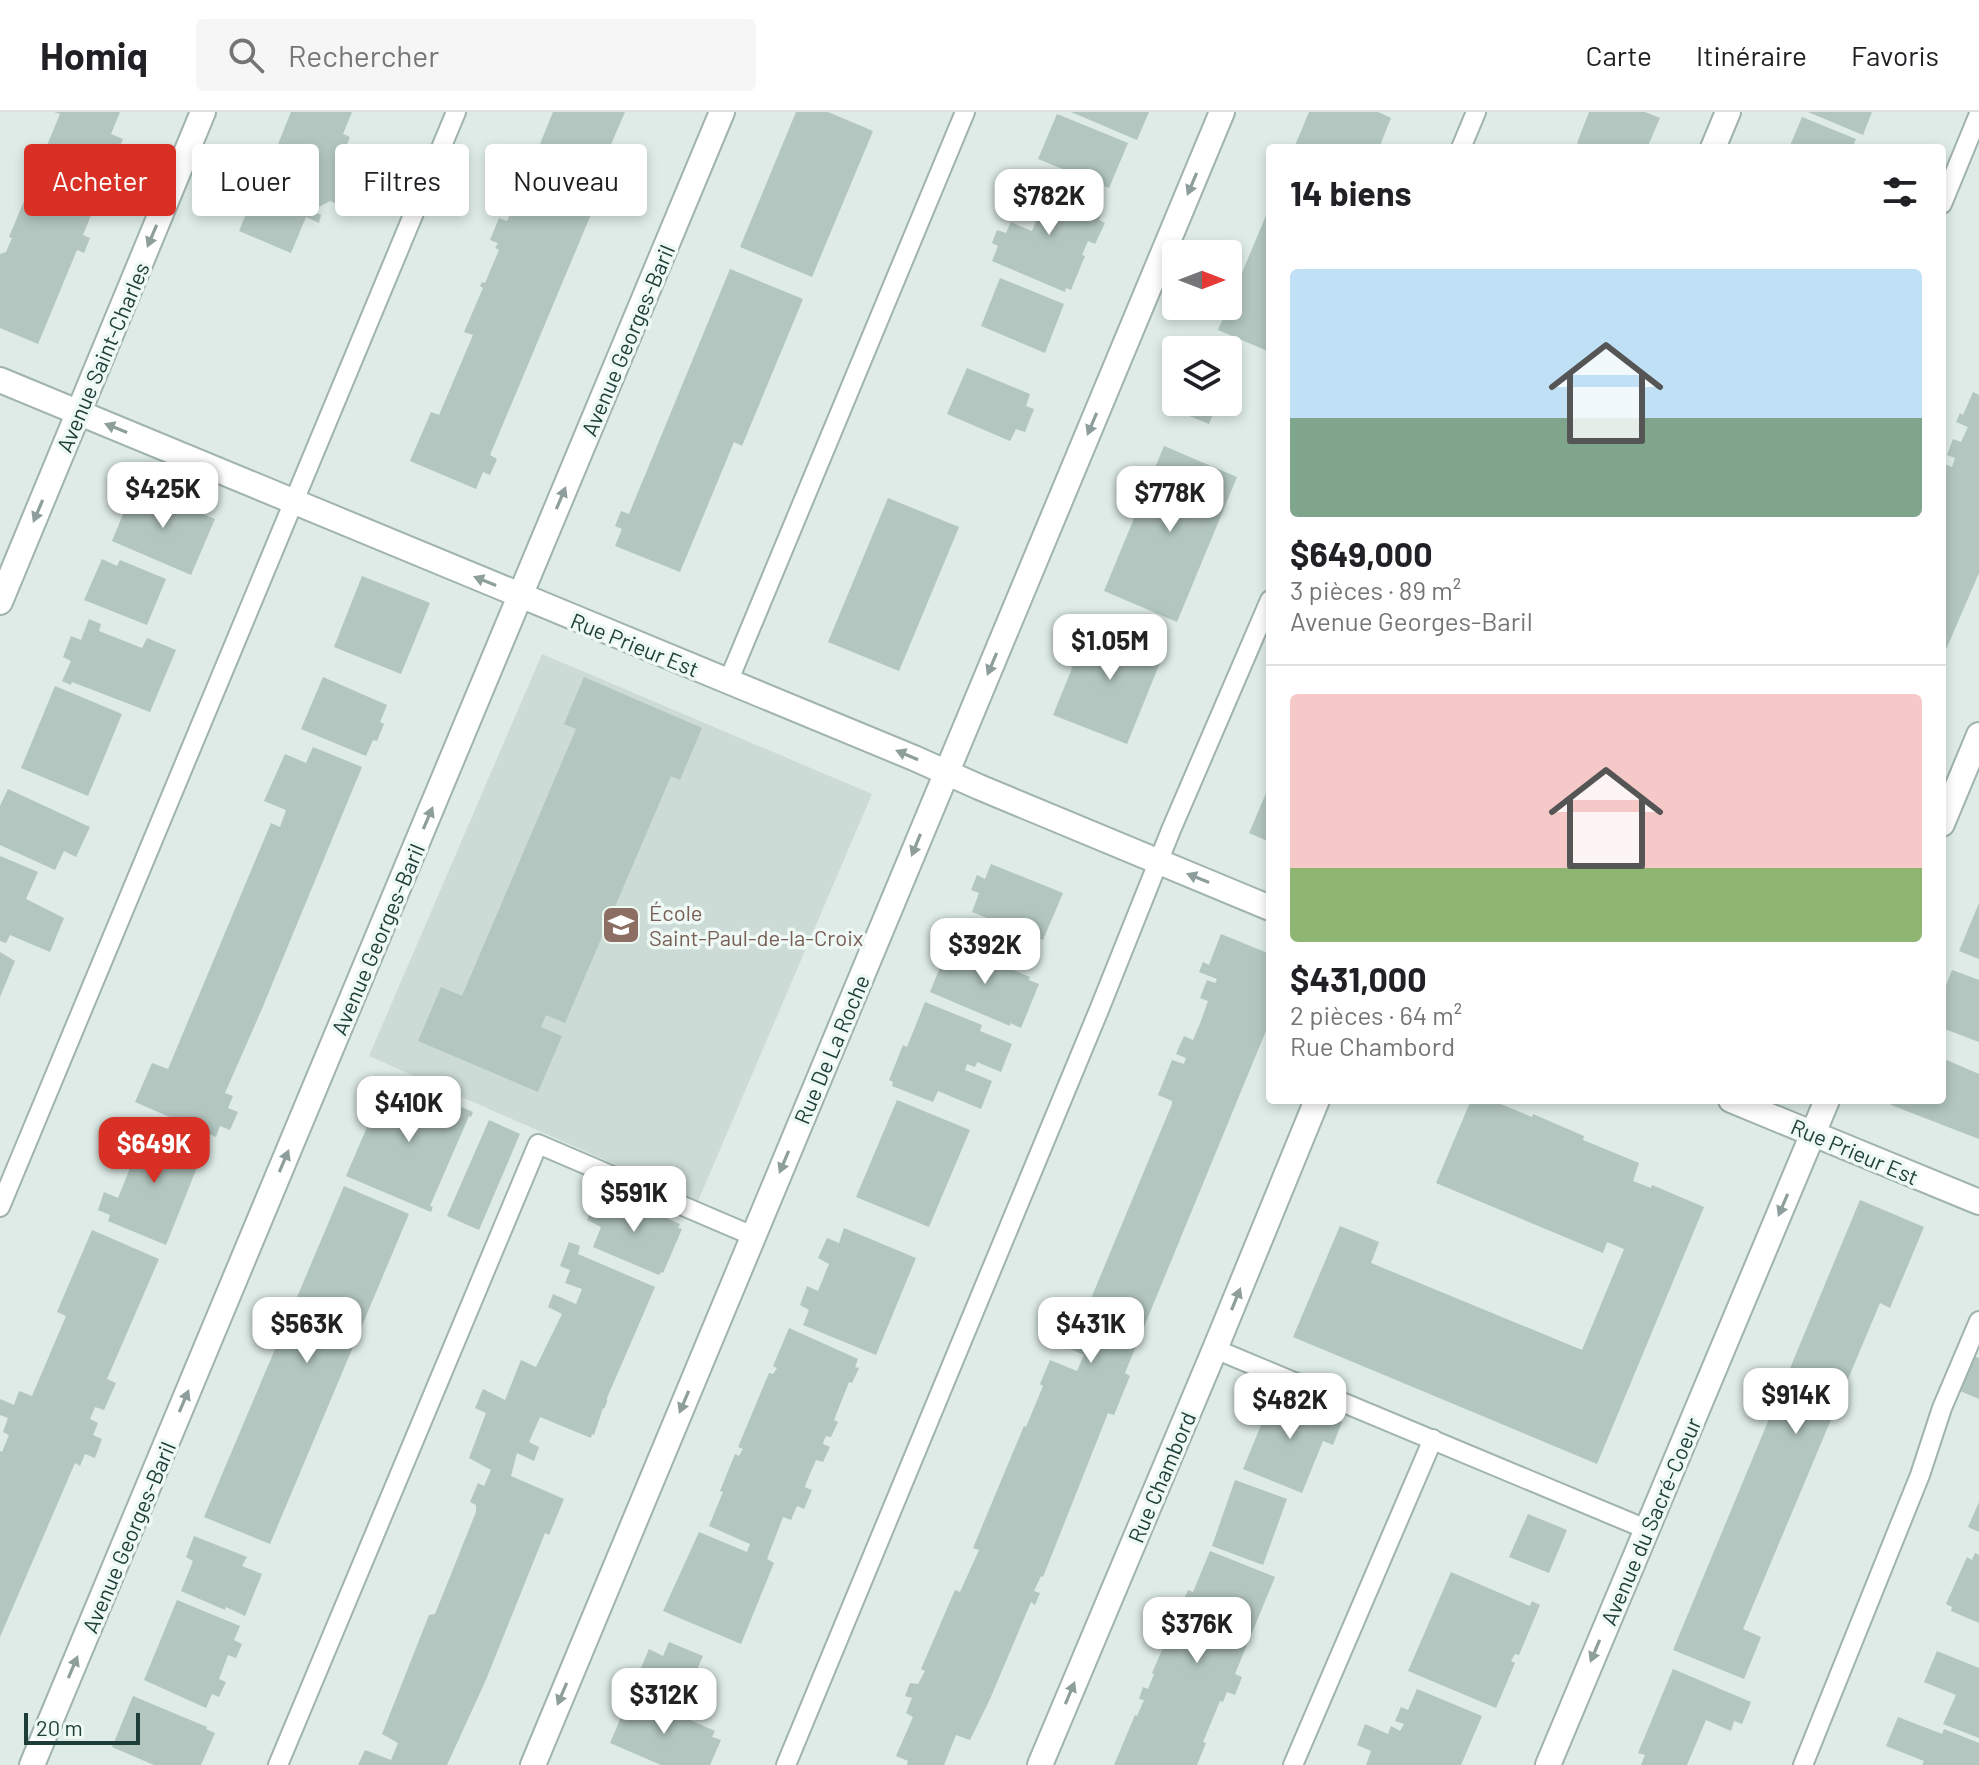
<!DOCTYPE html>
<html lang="fr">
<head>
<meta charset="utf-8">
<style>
	body { margin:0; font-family:Barlow,sans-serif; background:#f6f6f6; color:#202124; height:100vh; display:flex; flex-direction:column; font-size:30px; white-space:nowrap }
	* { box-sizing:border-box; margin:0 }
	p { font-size:26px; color:#757577 }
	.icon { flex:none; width:44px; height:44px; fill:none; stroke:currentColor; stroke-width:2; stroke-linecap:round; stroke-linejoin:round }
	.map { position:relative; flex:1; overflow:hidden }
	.sheet { position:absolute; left:1266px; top:32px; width:680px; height:960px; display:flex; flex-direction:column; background:#fff; border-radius:8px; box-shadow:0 4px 12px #0003 }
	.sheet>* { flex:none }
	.top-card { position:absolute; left:24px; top:32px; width:760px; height:72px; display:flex; gap:16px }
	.needle { width:52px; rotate:90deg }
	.controls { position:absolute; left:1162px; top:128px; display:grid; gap:16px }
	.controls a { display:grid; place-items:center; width:80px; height:80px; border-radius:8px; background:#fff; box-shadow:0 4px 12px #0003; font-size:40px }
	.scale { position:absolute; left:24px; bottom:20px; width:116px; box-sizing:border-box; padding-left:8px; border:4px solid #1d3d37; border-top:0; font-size:22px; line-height:28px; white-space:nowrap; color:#1d3d37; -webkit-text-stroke:6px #eef8f4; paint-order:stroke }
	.price { position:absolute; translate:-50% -68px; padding:0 18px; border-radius:16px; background:#fff; color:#222; font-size:26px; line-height:52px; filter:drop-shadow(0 2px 4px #0008) }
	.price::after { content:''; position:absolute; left:50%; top:48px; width:24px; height:18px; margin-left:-12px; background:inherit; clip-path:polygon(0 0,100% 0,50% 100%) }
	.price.active { background:#d93025; color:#fff }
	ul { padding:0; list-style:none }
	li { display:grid; align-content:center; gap:16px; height:424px; padding:0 24px }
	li+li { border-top:2px solid #e0e0e0 }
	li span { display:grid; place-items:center; height:248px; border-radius:8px; color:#555 }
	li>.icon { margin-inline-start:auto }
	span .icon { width:144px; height:144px; fill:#fffc; stroke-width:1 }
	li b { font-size:34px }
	h2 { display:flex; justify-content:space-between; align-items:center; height:96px; padding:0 24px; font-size:34px }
	.tag { padding:0 28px; border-radius:8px; background:#fff; box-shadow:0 4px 12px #0003; font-size:28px; line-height:72px }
	.tag.active { background:#d93025; color:#fff }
	header { display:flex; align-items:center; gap:48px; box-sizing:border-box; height:112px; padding:0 40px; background:#fff; border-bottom:2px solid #e0e0e0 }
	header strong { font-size:38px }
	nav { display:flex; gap:44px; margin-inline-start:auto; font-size:28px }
	.search { width:560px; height:72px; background:#f6f6f6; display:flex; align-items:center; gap:20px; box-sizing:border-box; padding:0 28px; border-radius:8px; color:#757577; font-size:30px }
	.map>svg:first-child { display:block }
	.built { fill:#ccdbd6 }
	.building { fill:#b3c6c0 }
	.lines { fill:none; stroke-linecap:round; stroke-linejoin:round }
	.lane-casing { stroke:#a0b3ae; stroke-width:22 }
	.street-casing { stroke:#a0b3ae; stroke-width:28 }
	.lane { stroke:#fff; stroke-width:18 }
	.street { stroke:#fff; stroke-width:24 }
	.oneway { fill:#8e9e9b }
	.labels { text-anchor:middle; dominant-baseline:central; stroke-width:7; stroke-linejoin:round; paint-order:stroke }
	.street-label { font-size:22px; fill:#1d3d37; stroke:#eef8f4 }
	.education-label { font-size:22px; fill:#785e54; stroke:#eef8f4; text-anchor:start }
</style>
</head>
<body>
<header>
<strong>Homiq</strong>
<div class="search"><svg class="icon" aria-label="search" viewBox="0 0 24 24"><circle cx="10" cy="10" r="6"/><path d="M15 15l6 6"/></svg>Rechercher</div>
<nav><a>Carte</a><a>Itinéraire</a><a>Favoris</a></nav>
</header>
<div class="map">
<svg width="1979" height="1653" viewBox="0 0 1979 1653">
	<rect width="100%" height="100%" fill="#deebe6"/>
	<path class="built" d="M542,542L872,682L698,1089L369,944Z"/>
	<path class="building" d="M54,0H120L111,22L123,27L117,41L124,44L118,59L111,56L100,83L107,86L101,99L94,96L83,123L90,126L84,141L77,138L38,232L0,216V142L6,140L12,126L9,125L60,2Z
		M291,0H352L343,22L350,25L344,40L348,48L395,68L386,90L359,78L351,98L330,89L319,95L317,101L321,103L319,111L306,105L291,141L239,119L271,40L274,42Z
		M553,0H625L609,37L620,42L604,82L600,81L490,343L497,347L490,363L483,360L476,377L410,349L431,300L439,303L473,223L464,220L483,176L480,174L482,170L485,171L499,138L495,136L498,131L490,128L499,106L507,109L520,81L511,77L521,55L529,59Z
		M796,0H828L873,19L812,165L740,135Z
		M1071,0H1149L1137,28Z
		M1309,0H1378L1391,6L1379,36H1294Z
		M1589,0H1645L1660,6L1647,36H1584L1585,35L1577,31Z
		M1808,0H1872L1863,23Z
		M1057,2L1128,31L1109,76L1038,47Z
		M1802,5L1856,27L1852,36H1789Z
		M1025,68L1102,99L1099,108L1105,111L1095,132L1088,129L1082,143L1085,144L1071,178L1066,176L1065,180L992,149L998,134L992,131L997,118L1006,121L1011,110L1032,119L1037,106L1013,96Z
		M1270,94V240L1218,218Z
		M730,157L803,187L742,334L734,330L680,460L615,434L622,417L615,414L621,399L629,402Z
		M1000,166L1064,192L1045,241L981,214Z
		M967,256L1030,282L1026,294L1034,297L1025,320L1016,317L1010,329L947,302Z
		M1228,280L1235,283L1228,300L1216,295L1209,312L1172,297L1175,290H1228Z
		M1973,280L1979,283V461L1942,547V351L1952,355L1955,346L1947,343L1953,327L1961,330L1968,315L1956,310L1960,301L1963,303Z
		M1164,334L1237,365L1177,510L1104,479Z
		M135,373L215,407L191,463L112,429Z
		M888,386L959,415L899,559L828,530Z
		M102,447L117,454L120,448L166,467L147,513L84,488Z
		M362,464L430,491L401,562L334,535Z
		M89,507L101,512L99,519L142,536L147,526L176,538L150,600L72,570L71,573L62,569L71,549L63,545L71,524L81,528Z
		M1092,507L1166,536L1127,632L1053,603Z
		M323,565L387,593L380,610L384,612L377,629L373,628L366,644L301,617Z
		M584,565L702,616L680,668L671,664L565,911L546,903L541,915L562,924L538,980L418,929L441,875L462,884L576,617L564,612Z
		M55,574L122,602L88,684L21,656Z
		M313,635L362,655L261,899L225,981L233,984L228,996L238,1000L230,1018L220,1014L216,1025L135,990L152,951L168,957L271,711L280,715L286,698L264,689L285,642L306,651Z
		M1270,672V730L1249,721Z
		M8,677L90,715L76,745L64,739L55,758L0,733V694Z
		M0,744L38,760L26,787L64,806L50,840L10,823L6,831L0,829Z
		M991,752L1063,781L1043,828L972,800L979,781L971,778L977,763L985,767Z
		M1979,791V847L1959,839Z
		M1221,822L1270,842V909L1125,1261L1130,1264L1114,1303L1108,1301L1043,1465L1041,1464L1034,1479L1040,1481L1035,1493L1031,1490L990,1587L970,1628L956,1623L944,1653H907L908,1649L896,1644L913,1605L906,1601L912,1586L905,1584L910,1571L918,1572L925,1559L921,1557L955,1478L960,1480L979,1438L973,1436L1024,1314L1026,1315L1043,1274L1040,1272L1050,1248L1077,1259L1084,1243L1070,1237L1172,992V989L1158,983L1172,948L1184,952L1186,946L1176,942L1184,924L1193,928L1201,909L1208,889L1200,886L1207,868L1215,871L1217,867L1199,860L1203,850L1209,853Z
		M950,831L1030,865L1029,868L1039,872L1021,916L1010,911V914L930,880Z
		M0,840L15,849L0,885Z
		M1952,858L1979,868V930L1942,916V884Z
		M925,890L982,913L980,919L1012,932L1001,960L977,950L975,955L967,952L965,958L992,969L981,997L938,979L933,990L892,974L893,970L889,968L903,933L907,935Z
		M1942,946L1979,962V1027L1891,993L1893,988H1942Z
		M389,964L473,1000L471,1005L469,1004L430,1094L433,1095L431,1100L346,1064Z
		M897,988L970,1018L929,1115L856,1085Z
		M1471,988H1491L1532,1005L1533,1002L1584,1024L1583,1028L1639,1051L1633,1069L1651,1076L1652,1073L1704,1095L1597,1352L1293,1225L1340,1114L1379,1130L1371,1151L1582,1238L1624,1137L1607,1130L1603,1141L1436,1071Z
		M489,1008L520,1022L479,1118L447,1104Z
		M132,1014L145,1019L147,1015L204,1038L166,1133L108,1109L110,1103L98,1098L104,1080L118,1086L138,1036L125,1031Z
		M344,1074L409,1102L270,1432L204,1405Z
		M597,1084L611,1090L614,1084L680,1112L678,1116L682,1117L663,1161L661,1160L659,1163L593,1135L601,1115L587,1108Z
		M1860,1088L1924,1115L1890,1196L1880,1191L1743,1517L1761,1525L1744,1567L1673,1538Z
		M844,1116L916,1146L876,1243L803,1213L809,1198L800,1193L807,1174L818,1179L829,1152L818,1146L827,1126L839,1131Z
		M92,1118L159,1147L107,1267L116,1271L104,1298L95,1295L90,1307L98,1311L93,1323L102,1327L95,1346L85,1342L80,1354L75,1351L0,1525V1339L2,1340L9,1323L3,1320L8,1306L0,1303V1287L14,1293L19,1279L32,1284L66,1204L57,1200Z
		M569,1130L580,1134L578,1142L655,1175L607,1286V1290L604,1297L603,1296L594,1323L592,1322L591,1326L540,1305L529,1330L539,1335L534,1349L517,1341L511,1364L564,1387L549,1423L545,1421L485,1570L447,1653H358L365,1638L391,1648L398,1631L382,1622L429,1503L435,1502L476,1400V1393L470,1390L478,1371L484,1374L491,1358L469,1346L486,1301L475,1296L483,1277L505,1288L521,1248L536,1255L562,1202L548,1195L553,1182L576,1192L582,1177L565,1171L570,1158L560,1154Z
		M789,1216L858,1247L855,1255L859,1256L852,1271L849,1270L834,1308L838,1310L831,1325L826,1324L824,1328L823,1332L830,1335L823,1350L816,1348L807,1369L805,1375L812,1378L804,1397L797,1394L791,1408L783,1405L767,1447L774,1451L741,1532L663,1499L699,1420L747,1440L750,1432L709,1414L723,1380L720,1379L735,1342L739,1344L743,1337L738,1335L769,1261L773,1262L777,1256L773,1254Z
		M1974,1244L1979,1246V1287L1960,1279Z
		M1275,1279L1334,1303L1333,1306L1342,1310L1333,1333L1323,1329L1302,1381L1243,1357Z
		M1235,1368L1287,1387L1263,1453L1212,1434Z
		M1979,1390V1420L1968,1415Z
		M1528,1402L1567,1418L1549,1461L1509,1445Z
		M194,1424L247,1445L242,1454L262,1462L245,1504L226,1495L225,1498L181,1479L193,1449L186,1445Z
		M1210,1439L1275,1465L1235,1562L1242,1565L1235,1583L1227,1580L1223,1590L1220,1589L1203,1630L1206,1631L1197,1653H1114L1135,1603L1137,1604L1144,1588L1139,1587L1143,1575L1148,1577L1154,1562L1152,1561L1171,1517L1188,1478L1193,1480Z
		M1975,1441L1979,1443V1511L1951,1499L1952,1495L1946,1492L1967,1445L1972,1448Z
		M1451,1460L1530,1494L1532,1489L1540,1493L1519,1543L1515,1542L1511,1549L1515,1551L1496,1596L1408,1559Z
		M177,1488L240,1514L234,1528L242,1532L236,1546L228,1543L219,1567L226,1570L219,1585L212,1582L206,1596L144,1568Z
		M669,1530L703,1544L694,1564L712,1571L702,1598L683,1590L680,1599L631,1579L649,1537L663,1544Z
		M1937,1539L1979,1556V1626L1943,1612L1956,1583L1924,1570Z
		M1673,1557L1751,1590L1742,1612L1734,1609L1731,1619L1706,1608L1687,1653H1641L1645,1643L1638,1641Z
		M1417,1577L1482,1604L1461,1653H1366L1371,1639L1357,1633L1365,1612L1388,1622L1391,1614L1400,1619L1404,1612L1395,1609L1401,1595L1408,1598Z
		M631,1582L715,1619L712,1625L721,1628L710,1653H661L610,1631Z
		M133,1584L207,1615L206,1617L215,1621L201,1653H154L112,1635Z
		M1898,1605L1942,1622L1944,1617L1979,1631V1653H1922L1924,1649L1886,1634Z"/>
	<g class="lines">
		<g class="lane-casing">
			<path id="lane" d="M1461,36L1476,0
				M1942,92L1979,2
				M728,570L965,0
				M0,1095L456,0
				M1215,1237L1646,1417
				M278,1653L538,1032L753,1124
				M786,1653L1099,898L1171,718L1270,488
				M1293,1653L1433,1327
				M1803,1653L1920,1363L1942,1296L1979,1209"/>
		</g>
		<g class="street-casing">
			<path id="street" d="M1713,36L1728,0
				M0,268L914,646L979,675L1270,796
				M0,490L203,0
				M1942,712L1979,623
				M1731,988L1979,1090
				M32,1653L722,0
				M533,1653L1222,0
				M1040,1653L1215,1237L1317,988
				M1548,1653L1827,988"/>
		</g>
		<use href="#lane" class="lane"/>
		<use href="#street" class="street"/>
	</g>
	<defs><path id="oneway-solid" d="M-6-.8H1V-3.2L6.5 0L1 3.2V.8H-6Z" transform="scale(2)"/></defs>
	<g class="oneway">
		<use href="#oneway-solid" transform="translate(1192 72) rotate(113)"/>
		<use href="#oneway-solid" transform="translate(152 124) rotate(113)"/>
		<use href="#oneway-solid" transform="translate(1092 312) rotate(113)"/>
		<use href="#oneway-solid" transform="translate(116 316) rotate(-158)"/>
		<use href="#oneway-solid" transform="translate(561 386) rotate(-67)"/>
		<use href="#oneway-solid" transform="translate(38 399) rotate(113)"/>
		<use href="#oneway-solid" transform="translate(485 469) rotate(-158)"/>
		<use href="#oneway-solid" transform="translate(992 552) rotate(113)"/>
		<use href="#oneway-solid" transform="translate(907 643) rotate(-157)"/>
		<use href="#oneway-solid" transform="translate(428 706) rotate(-67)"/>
		<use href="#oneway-solid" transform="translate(916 733) rotate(112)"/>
		<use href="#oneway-solid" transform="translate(1198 766) rotate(-158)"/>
		<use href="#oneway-solid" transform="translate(284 1049) rotate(-67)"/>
		<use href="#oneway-solid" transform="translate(784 1050) rotate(113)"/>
		<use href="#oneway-solid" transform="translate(1783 1093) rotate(113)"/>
		<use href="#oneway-solid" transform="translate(1236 1187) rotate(-68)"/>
		<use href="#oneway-solid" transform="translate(184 1289) rotate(-67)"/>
		<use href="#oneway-solid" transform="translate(684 1290) rotate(113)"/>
		<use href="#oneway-solid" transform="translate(1595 1539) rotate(113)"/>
		<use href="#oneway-solid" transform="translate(73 1555) rotate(-67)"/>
		<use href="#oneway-solid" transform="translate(1070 1581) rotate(-67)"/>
		<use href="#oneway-solid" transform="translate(562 1582) rotate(113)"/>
	</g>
	<defs>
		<g id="school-square" transform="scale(2)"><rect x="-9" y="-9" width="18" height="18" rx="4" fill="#8d6e63" stroke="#eef8f4"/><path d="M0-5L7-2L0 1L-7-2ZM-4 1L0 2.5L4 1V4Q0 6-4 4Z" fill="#fff"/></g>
	</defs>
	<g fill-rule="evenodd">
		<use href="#school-square" x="621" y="813"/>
	</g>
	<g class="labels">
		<g class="street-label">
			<text transform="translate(627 228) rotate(-67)">Avenue Georges-Baril</text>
			<text transform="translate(102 245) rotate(-67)">Avenue Saint-Charles</text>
			<text transform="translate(635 532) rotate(22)">Rue Prieur Est</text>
			<text transform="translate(377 827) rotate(-67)">Avenue Georges-Baril</text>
			<text transform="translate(831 937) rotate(-67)">Rue De La Roche</text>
			<text transform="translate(1855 1039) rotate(23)">Rue Prieur Est</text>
			<text transform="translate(1161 1365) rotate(-67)">Rue Chambord</text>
			<text transform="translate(1650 1409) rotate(-67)">Avenue du Sacré-Coeur</text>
			<text transform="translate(128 1425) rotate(-67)">Avenue Georges-Baril</text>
		</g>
		<g class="education-label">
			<text x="649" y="800">École<tspan x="649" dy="25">Saint-Paul-de-la-Croix</tspan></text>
		</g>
	</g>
</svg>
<div class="controls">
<a><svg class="needle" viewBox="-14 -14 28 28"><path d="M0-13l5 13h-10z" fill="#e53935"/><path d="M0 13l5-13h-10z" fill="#757577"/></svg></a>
<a><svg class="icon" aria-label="layers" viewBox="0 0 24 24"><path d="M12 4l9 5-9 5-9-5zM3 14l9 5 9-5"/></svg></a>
</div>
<div class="scale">20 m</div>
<b class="price" style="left:1049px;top:125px">$782K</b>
<b class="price" style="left:163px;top:418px">$425K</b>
<b class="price" style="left:1170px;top:422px">$778K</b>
<b class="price" style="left:1110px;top:570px">$1.05M</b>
<b class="price" style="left:985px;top:874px">$392K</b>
<b class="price" style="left:409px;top:1032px">$410K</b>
<b class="price active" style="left:154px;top:1073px">$649K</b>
<b class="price" style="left:634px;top:1122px">$591K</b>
<b class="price" style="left:307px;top:1253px">$563K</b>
<b class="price" style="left:1091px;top:1253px">$431K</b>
<b class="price" style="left:1796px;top:1324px">$914K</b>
<b class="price" style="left:1290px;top:1329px">$482K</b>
<b class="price" style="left:1197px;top:1553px">$376K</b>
<b class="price" style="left:664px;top:1624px">$312K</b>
<div class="top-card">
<a class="tag active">Acheter</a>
<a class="tag">Louer</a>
<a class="tag">Filtres</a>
<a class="tag">Nouveau</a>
</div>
<section class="sheet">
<h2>14 biens<svg class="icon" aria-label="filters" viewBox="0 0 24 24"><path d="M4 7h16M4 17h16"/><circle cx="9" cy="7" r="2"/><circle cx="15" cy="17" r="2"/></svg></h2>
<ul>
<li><span style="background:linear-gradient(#bfe0f5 60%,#7fa58c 0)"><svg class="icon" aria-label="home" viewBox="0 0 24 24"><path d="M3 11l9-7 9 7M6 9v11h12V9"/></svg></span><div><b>$649,000</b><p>3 pièces · 89 m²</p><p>Avenue Georges-Baril</p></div></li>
<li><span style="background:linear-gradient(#f6c9c9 70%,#8fb573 0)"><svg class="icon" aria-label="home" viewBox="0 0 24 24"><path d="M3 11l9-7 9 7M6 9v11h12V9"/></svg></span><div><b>$431,000</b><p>2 pièces · 64 m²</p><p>Rue Chambord</p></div></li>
</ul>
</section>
</div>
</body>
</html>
